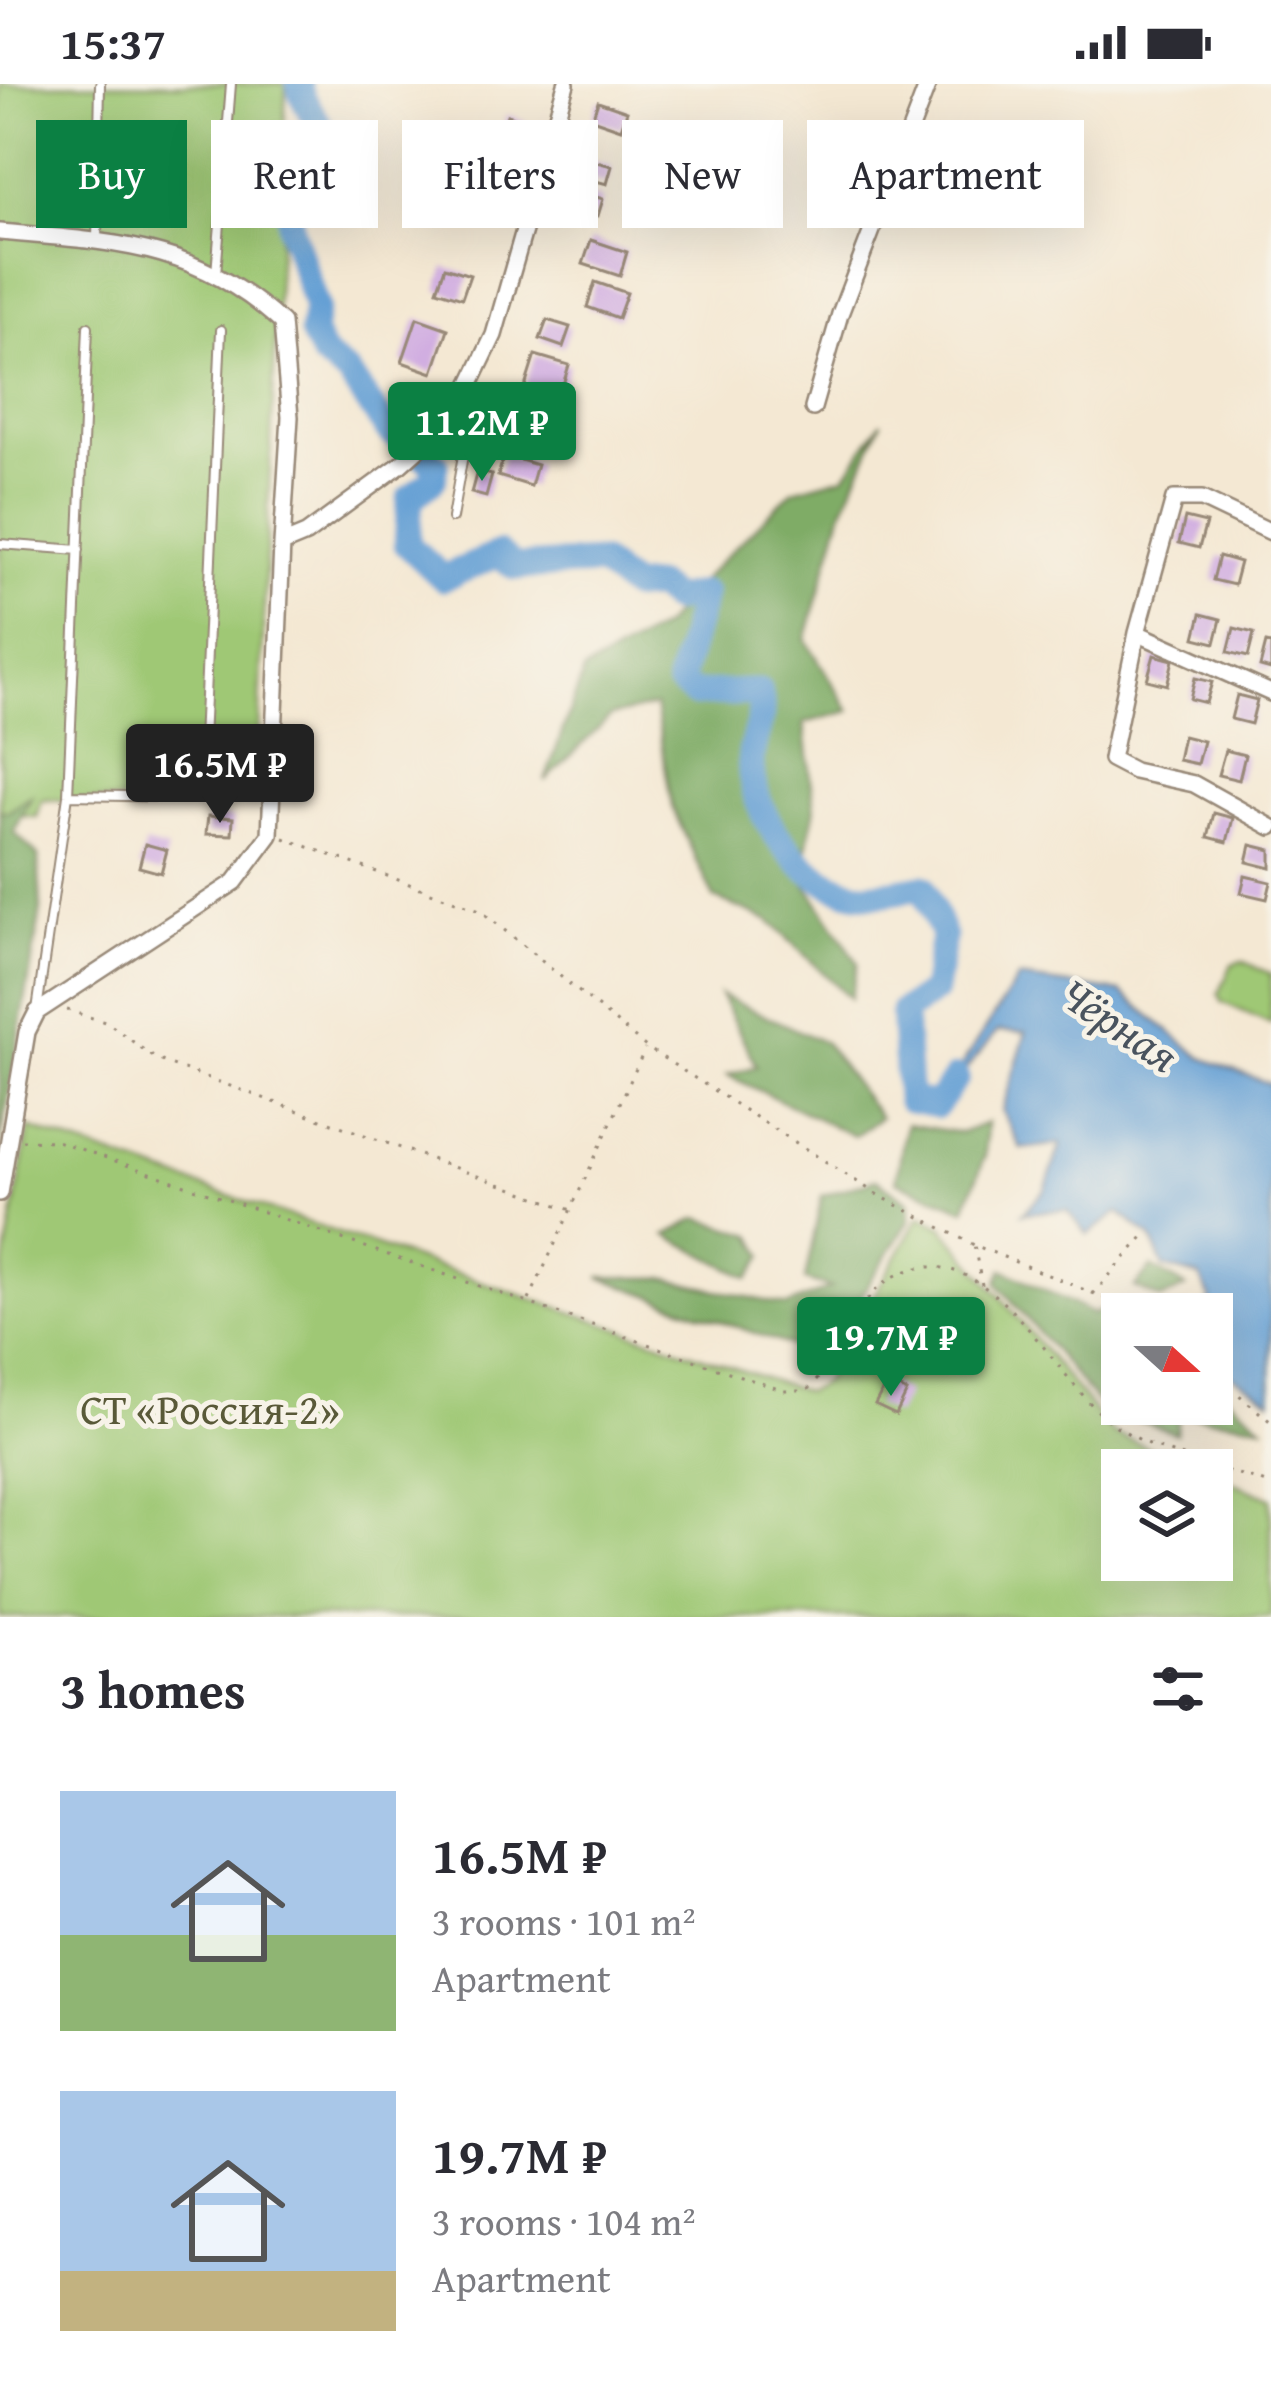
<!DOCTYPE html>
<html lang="en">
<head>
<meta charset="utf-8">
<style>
	body { margin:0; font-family:"Gentium Book Plus",serif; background:#f7f7f7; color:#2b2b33; height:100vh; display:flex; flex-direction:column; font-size:45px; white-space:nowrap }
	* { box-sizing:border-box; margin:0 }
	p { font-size:39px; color:#7c7c81 }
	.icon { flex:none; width:66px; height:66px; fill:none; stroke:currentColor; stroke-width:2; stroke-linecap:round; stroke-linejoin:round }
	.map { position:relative; height:1533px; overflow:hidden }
	.drawer { display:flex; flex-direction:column; background:#fff; flex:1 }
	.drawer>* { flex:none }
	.top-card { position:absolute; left:36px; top:36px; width:1200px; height:108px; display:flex; gap:24px }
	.needle { width:78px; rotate:111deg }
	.fabs { position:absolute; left:1101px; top:1209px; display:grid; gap:24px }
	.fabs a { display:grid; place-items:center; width:132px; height:132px; border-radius:0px; background:#fff; box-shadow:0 12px 48px #0002; font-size:60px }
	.price { position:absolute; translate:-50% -102px; padding:0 27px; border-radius:12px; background:#0b8043; color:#fff; font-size:39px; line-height:78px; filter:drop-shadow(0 3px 6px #0008) }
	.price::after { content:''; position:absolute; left:50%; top:72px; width:36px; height:27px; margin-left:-18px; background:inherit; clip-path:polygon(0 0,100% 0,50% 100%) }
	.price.current { background:#222; color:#fff }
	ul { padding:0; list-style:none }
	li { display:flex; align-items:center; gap:36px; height:300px; padding:0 60px }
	li span { display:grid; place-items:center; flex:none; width:336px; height:240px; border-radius:0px; color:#555 }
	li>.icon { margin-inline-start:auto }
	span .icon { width:144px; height:144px; fill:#fffc; stroke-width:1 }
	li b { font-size:51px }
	h2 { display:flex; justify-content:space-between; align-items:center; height:144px; padding:0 60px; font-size:51px }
	.chip { padding:0 42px; border-radius:0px; background:#fff; box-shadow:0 12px 48px #0002; font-size:42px; line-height:108px }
	.chip.current { background:#0b8043; color:#fff }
	.status { display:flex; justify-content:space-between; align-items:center; height:84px; padding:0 60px; background:#fff; direction:ltr }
	.status svg { height:33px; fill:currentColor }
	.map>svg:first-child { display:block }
	.green { fill:#9fc874; stroke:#6d7949; stroke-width:3 }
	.forest { fill:#7fac66; stroke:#5d6b42; stroke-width:3 }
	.water { fill:#649fd4; stroke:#506479; stroke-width:3 }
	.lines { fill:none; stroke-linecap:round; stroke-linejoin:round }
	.river { stroke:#649fd4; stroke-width:27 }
	.building { fill:#d1aee1 }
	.service-casing { stroke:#988978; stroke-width:12 }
	.minor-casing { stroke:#988978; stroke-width:20 }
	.path { stroke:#988978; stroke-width:3; stroke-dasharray:3 9; stroke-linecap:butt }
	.service { stroke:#fff; stroke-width:8 }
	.minor { stroke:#fff; stroke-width:15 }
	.labels { text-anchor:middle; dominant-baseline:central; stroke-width:10; stroke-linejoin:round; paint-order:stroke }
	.park-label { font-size:42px; fill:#595938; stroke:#f7f3e8 }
	.water-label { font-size:45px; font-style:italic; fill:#49535e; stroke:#f7f3e8 }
</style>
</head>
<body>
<div class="status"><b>15:37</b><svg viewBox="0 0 49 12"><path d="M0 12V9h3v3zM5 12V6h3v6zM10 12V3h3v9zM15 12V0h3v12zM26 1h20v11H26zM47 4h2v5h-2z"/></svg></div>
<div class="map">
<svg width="1271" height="1533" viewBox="0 0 1271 1533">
	<rect width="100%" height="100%" fill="#f7f3e8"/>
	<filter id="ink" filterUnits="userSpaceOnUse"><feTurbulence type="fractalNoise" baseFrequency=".00833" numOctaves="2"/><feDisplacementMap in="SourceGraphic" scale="24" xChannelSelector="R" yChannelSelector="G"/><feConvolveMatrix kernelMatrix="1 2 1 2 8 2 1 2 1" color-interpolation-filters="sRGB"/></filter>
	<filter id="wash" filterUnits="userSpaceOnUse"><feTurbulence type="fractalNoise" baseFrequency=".004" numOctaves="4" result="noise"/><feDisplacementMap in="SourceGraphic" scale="48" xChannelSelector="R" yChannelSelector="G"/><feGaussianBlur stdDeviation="2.7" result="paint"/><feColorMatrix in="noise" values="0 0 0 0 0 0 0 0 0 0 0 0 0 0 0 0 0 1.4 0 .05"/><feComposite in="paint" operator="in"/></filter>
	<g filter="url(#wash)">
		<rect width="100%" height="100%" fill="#f4e8d3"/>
		<path class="green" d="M0,0H286L256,718L42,716L37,733L0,731Z
			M1242,877L1271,890V940L1222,918L1219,910L1232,880Z
			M29,1044L806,1308L824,1298L920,1132L943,1143L1112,1349L1203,1386H1122V1476H1212V1390L1271,1414V1533H0V1206Z"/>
		<path class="forest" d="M882,337L843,425L806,556L850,627L804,639L815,725L801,792L858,879L850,914L768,836L714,814L672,723L655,622L611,632L545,697L584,587L664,542L703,495L793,406L845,392Z
			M31,713L14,748L38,772L41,826L0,1061V726L8,728Z
			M720,911L825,959L880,1034L854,1052L727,991L757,982Z
			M987,1039L985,1073L965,1125L896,1097L906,1040L961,1049Z
			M876,1095L909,1118L910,1136L821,1273L599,1193L664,1194L787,1222L831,1204L805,1196L822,1112Z
			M698,1134L753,1151L764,1172L749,1194L667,1151Z
			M1152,1183L1186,1203L1161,1215L1135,1203Z
			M1003,1185L1093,1230L1107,1224L1122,1232L1121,1246L1101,1263L1105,1280L1122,1278V1320H1212V1299L1262,1341L1179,1330L1176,1350L1101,1323L997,1199Z"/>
		<path class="water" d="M1018,894L1121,908L1202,974L1271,1000V1316L1212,1279V1230H1197L1211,1216L1200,1193L1164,1183L1151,1154L1119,1128L1088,1151L1067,1126L1023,1129L1045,1106L1061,1060L1021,1065L1002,1027L1026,948L998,947L936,1021Z"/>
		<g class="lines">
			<path class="river" d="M299,0C303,26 324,35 326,63L287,99L291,145L316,223L312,249L323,271L348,290L388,346L436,381L433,396L410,415L407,460L443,494L499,470L515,483L600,479L632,504L657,503L673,516L703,510L679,598L694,610L759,608C766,634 754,647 751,672C746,730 808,808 867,810C885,811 905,805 923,803L943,852L934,907L903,928L909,1016L936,1021L956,994"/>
		</g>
		<g id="blocks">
			<path class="building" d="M598,17L627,27L621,45L592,35Z
				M507,31L527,38L519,60L500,53Z
				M589,76L612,82L607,100L584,94Z
				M491,82L510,89L500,120L481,113Z
				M577,107L603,115L598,132L572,125Z
				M591,156L627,168L620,192L583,180Z
				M445,183L470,191L462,214L437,206Z
				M595,198L627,209L618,234L587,223Z
				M417,234L448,245L433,289L402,278Z
				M547,236L570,243L563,263L540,255Z
				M535,271L569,281L558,317L524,306Z
				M517,330L543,336L540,351L514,345Z
				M504,371L537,381L531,402L498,392Z
				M477,387L492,391L486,413L471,409Z
				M1185,434L1206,439L1199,464L1179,459Z
				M1219,472L1240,478L1234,501L1213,496Z
				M1201,530L1221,535L1215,559L1195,554Z
				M1234,544L1254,549L1248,573L1228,568Z
				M1266,559L1271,560V586L1260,583Z
				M1154,571L1173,576L1167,601L1147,596Z
				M1195,594L1212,598L1206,619L1190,615Z
				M1237,611L1257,616L1251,640L1231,635Z
				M1183,652L1203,657L1197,680L1178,676Z
				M1225,666L1245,671L1239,696L1218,691Z
				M1214,729L1233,734L1227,758L1208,753Z
				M208,732L233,734L232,751L206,750Z
				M145,760L167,766L161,789L139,783Z
				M1251,761L1271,766V784L1247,778Z
				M1245,792L1271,798L1267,815L1241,809Z
				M887,1298L907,1308L896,1331L875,1321Z"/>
		</g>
	</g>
	<g filter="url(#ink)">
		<use href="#blocks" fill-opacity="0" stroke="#988978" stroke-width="3"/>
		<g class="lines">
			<g class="service-casing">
				<path id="service" d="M97,157L100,0
					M216,190L231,0
					M452,434L466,354L456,333
					M0,460L79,466
					M68,711L185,713L201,704L221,246
					M37,926L68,711L88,243"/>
			</g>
			<g class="minor-casing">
				<path id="minor" d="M0,148C110,158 195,158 282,239L290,333L282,460
					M813,324L840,230L928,0
					M1271,448L1202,415H1174L1137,549L1271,609
					M1137,549L1111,675L1134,687L1194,700L1271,743
					M0,1109L27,948L37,928L235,798L270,751L282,460L306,450L400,381L455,332L494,251L566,0"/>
			</g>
			<path class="path" d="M284,754L480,826L646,963L878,1111L974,1161
				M67,926L108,939L156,975L571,1126
				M22,1056L57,1057L784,1307H806C841,1277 853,1213 895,1192C986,1145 1053,1293 1108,1336C1151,1370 1220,1382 1271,1401
				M982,1201L974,1161L1144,1230
				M1093,1210L1143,1153
				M529,1216L645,965
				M1212,1288L1271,1338"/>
			<use href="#service" class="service"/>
			<use href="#minor" class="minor"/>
		</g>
	</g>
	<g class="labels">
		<g class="park-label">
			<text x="210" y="1324">СТ «Россия-2»</text>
		</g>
		<g class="water-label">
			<text transform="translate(1120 940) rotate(34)">Чёрная</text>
		</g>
	</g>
</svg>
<div class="fabs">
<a><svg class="needle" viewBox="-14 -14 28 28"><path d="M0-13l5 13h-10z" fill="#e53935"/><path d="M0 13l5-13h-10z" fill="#7c7c81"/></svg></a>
<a><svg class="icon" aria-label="layers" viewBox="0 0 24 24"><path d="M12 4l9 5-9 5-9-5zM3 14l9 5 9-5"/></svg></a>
</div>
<b class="price" style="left:482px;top:400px">11.2M ₽</b>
<b class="price current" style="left:220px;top:742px">16.5M ₽</b>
<b class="price" style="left:891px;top:1315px">19.7M ₽</b>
<div class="top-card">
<a class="chip current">Buy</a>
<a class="chip">Rent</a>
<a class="chip">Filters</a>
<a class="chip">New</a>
<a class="chip">Apartment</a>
</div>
</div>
<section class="drawer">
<h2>3 homes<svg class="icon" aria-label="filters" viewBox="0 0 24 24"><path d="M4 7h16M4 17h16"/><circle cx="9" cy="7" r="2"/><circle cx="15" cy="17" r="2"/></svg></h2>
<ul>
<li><span style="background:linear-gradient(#a9c7e8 60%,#8fb573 0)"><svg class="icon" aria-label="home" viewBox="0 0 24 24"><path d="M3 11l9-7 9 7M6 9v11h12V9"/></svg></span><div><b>16.5M ₽</b><p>3 rooms · 101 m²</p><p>Apartment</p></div></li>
<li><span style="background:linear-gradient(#a9c7e8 75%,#c2b280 0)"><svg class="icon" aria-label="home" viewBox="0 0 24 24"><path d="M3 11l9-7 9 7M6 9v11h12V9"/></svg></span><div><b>19.7M ₽</b><p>3 rooms · 104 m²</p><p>Apartment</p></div></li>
</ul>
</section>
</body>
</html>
